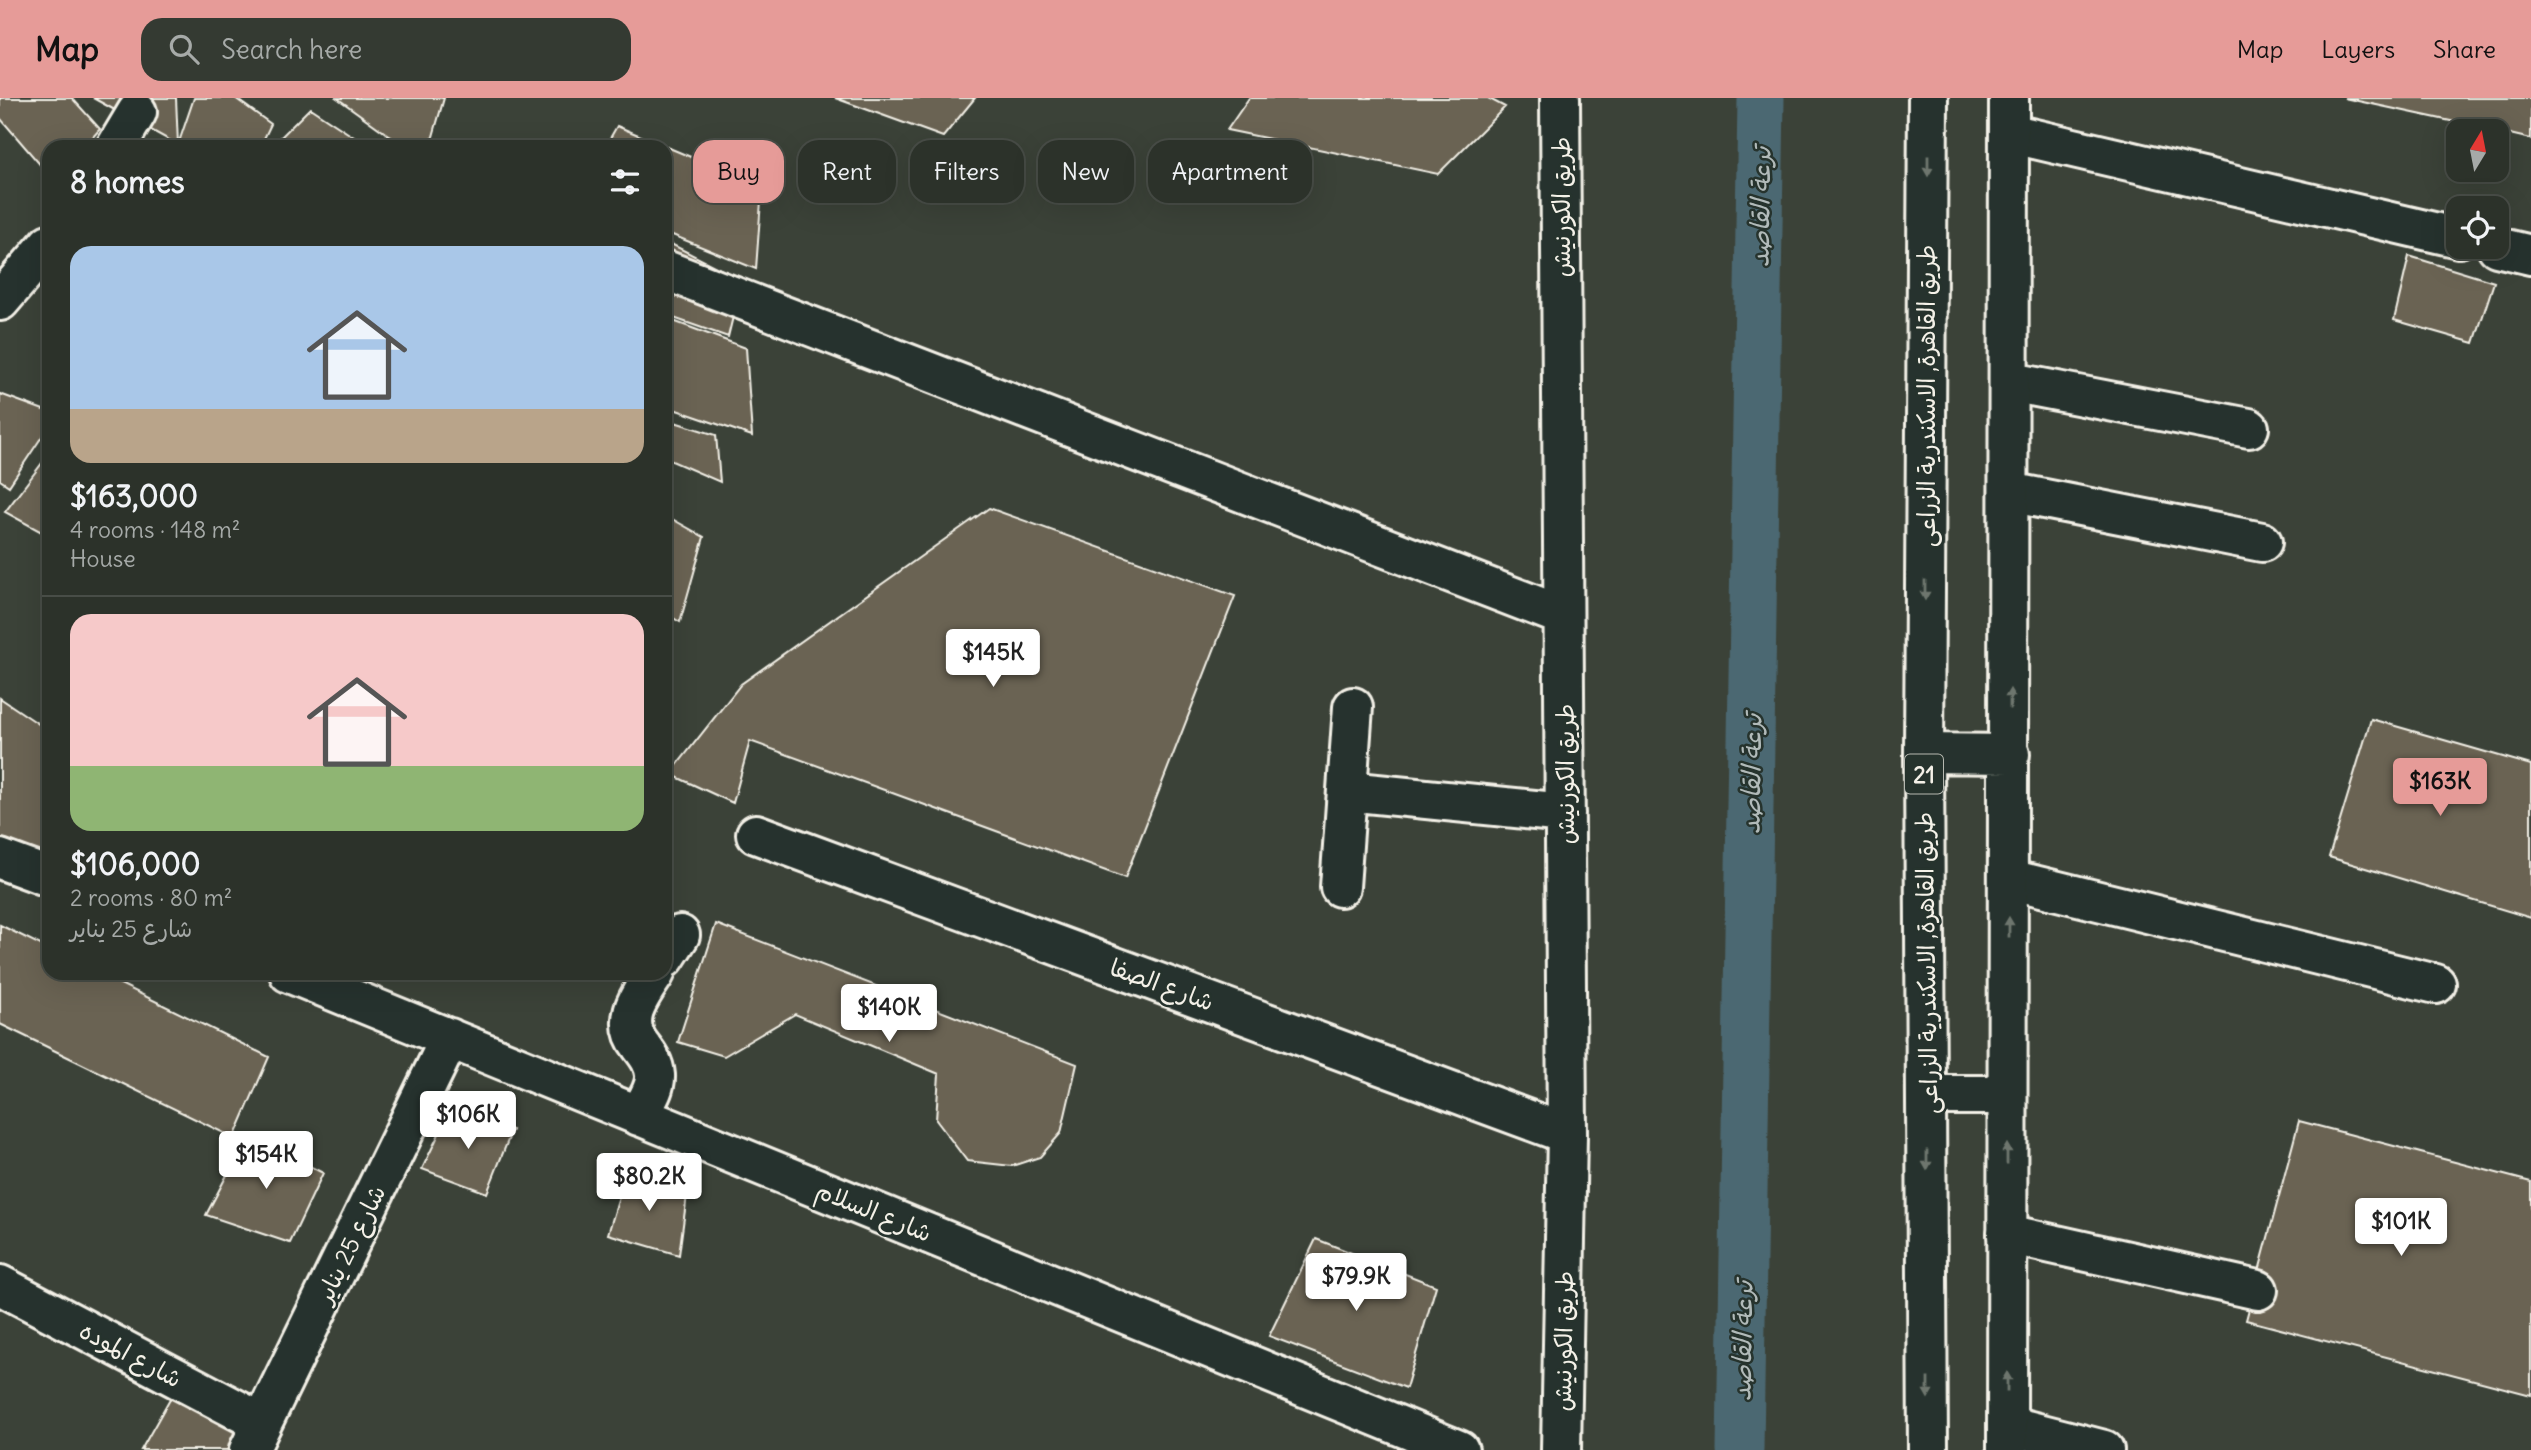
<!DOCTYPE html>
<html lang="en">
<head>
<meta charset="utf-8">
<style>
	body { margin:0; font-family:Delius,"Playpen Sans Arabic",sans-serif; background:#343a32; color:#f1f3f6; height:100vh; display:flex; flex-direction:column; font-size:26px; white-space:nowrap }
	* { box-sizing:border-box; margin:0 }
	p { font-size:23px; color:#a6aaa8 }
	.icon { flex:none; width:38px; height:38px; fill:none; stroke:currentColor; stroke-width:2; stroke-linecap:round; stroke-linejoin:round }
	.map { position:relative; flex:1; overflow:hidden }
	.drawer { position:absolute; left:42px; top:42px; width:630px; height:840px; display:flex; flex-direction:column; background:#2c322a; border-radius:21px; box-shadow:0 7px 28px #0002,0 0 0 2px #484d47 }
	.drawer>* { flex:none }
	.hud { position:absolute; left:693px; top:42px; width:665px; height:63px; display:flex; gap:14px }
	.needle { width:46px; rotate:10deg }
	.buttons { position:absolute; left:2446px; top:21px; display:grid; gap:14px }
	.buttons a { display:grid; place-items:center; width:63px; height:63px; border-radius:14px; background:#2c322a; box-shadow:0 7px 28px #0002,0 0 0 2px #484d47; font-size:35px }
	.price { position:absolute; translate:-50% -60px; padding:0 16px; border-radius:7px; background:#fff; color:#222; font-size:23px; line-height:46px; filter:drop-shadow(0 2px 4px #0008) }
	.price::after { content:''; position:absolute; left:50%; top:42px; width:21px; height:16px; margin-left:-10px; background:inherit; clip-path:polygon(0 0,100% 0,50% 100%) }
	.price.selected { background:#e69b98; color:#111 }
	ul { padding:0; list-style:none }
	li { display:grid; align-content:center; gap:14px; height:371px; padding:0 28px }
	li+li { border-top:2px solid #484d47 }
	li span { display:grid; place-items:center; height:217px; border-radius:21px; color:#555 }
	li>.icon { margin-inline-start:auto }
	span .icon { width:126px; height:126px; fill:#fffc; stroke-width:1 }
	li b { font-size:30px }
	h2 { display:flex; justify-content:space-between; align-items:center; height:84px; padding:0 28px; font-size:30px }
	.tag { padding:0 24px; border-radius:21px; background:#2c322a; box-shadow:0 7px 28px #0002,0 0 0 2px #484d47; font-size:24px; line-height:63px }
	.tag.selected { background:#e69b98; color:#111 }
	header { display:flex; align-items:center; gap:42px; box-sizing:border-box; height:98px; padding:0 35px; background:#e69b98; color:#111 }
	header strong { font-size:33px }
	nav { display:flex; gap:38px; margin-inline-start:auto; font-size:24px }
	.search { width:490px; height:63px; background:#343a32; display:flex; align-items:center; gap:18px; box-sizing:border-box; padding:0 24px; border-radius:21px; color:#a6aaa8; font-size:26px }
	.map>svg:first-child { display:block }
	.lines { fill:none; stroke-linecap:round; stroke-linejoin:round }
	.canal { stroke:#4c6872; stroke-width:47 }
	.building { fill:#6b6453; stroke:#f4f1e8; stroke-width:2 }
	.minor-casing { stroke:#f4f1e8; stroke-width:44 }
	.highway-casing { stroke:#f4f1e8; stroke-width:44 }
	.minor { stroke:#26332d; stroke-width:38 }
	.highway { stroke:#26332d; stroke-width:38 }
	.oneway { fill:#6e766e }
	.labels { text-anchor:middle; dominant-baseline:central; stroke-width:5; stroke-linejoin:round; paint-order:stroke }
	.shield { fill:#26332d; stroke:#b6b8b0; stroke-width:2 }
	.shield-label { font-size:23px; font-weight:bold; fill:#f4f1e8 }
	.street-label { font-size:24px; fill:#f4f1e8; stroke:#26332d }
	.water-label { font-size:26px; font-style:italic; fill:#b1bab9; stroke:#26332d }
</style>
</head>
<body>
<header>
<strong>Map</strong>
<div class="search"><svg class="icon" aria-label="search" viewBox="0 0 24 24"><circle cx="10" cy="10" r="6"/><path d="M15 15l6 6"/></svg>Search here</div>
<nav><a>Map</a><a>Layers</a><a>Share</a></nav>
</header>
<div class="map">
<svg width="2531" height="1352" viewBox="0 0 2531 1352">
	<rect width="100%" height="100%" fill="#3b4238"/>
	<filter id="ink" filterUnits="userSpaceOnUse"><feTurbulence type="fractalNoise" baseFrequency=".0143" numOctaves="2"/><feDisplacementMap in="SourceGraphic" scale="14" xChannelSelector="R" yChannelSelector="G"/><feConvolveMatrix kernelMatrix="1 2 1 2 8 2 1 2 1" color-interpolation-filters="sRGB"/></filter>
	<g filter="url(#ink)">
		<g class="lines">
			<path class="canal" d="M1740,1352L1761,0"/>
		</g>
		<path class="building" d="M0,0H72L100,31L84,49H49V77L0,20Z
			M93,0H176L178,47Z
			M194,0H235L271,26L260,49H185L178,47Z
			M337,0H444L430,49H405Z
			M835,0H975L943,39Z
			M1249,0H1488L1505,9L1438,76L1227,32Z
			M2344,0H2531V41L2497,33Z
			M310,10L369,49H271Z
			M617,28L762,89L756,171L665,134V49H605Z
			M665,143L742,182L728,239L665,217Z
			M2409,158L2494,184L2474,245L2394,222Z
			M665,220L746,250L752,338L665,308Z
			M0,296L49,314V328L9,388L0,382Z
			M665,321L716,337L720,384L665,360Z
			M49,356V438L5,414Z
			M989,410L1235,498L1125,780L750,643L733,705L670,676L741,586Z
			M665,417L704,439L680,524L665,515Z
			M0,600L49,633V758L0,742Z
			M2371,621L2531,667V820L2329,759Z
			M716,826L1077,966L1061,1035L1040,1059L1012,1068L967,1063L936,1022L939,976L795,916L724,958L678,944Z
			M0,827L49,851V875H98L269,959L234,1040L0,926Z
			M451,1011L512,1032L487,1095L422,1071Z
			M2299,1023L2531,1084V1297L2246,1222Z
			M248,1037L323,1075L290,1145L206,1117Z
			M628,1069L687,1097L679,1157L608,1136Z
			M1316,1141L1436,1188L1406,1290L1269,1238Z
			M177,1288L242,1324L227,1352H141Z"/>
		<g class="lines">
			<g class="minor-casing">
				<path id="minor" d="M1560,0L1567,1036L1561,1352
					M2009,35L2459,140
					M116,49L137,14
					M2497,149L2531,157
					M665,172L1563,518
					M0,203L49,146
					M2010,284L2249,330
					M2009,394L2262,444
					M1347,693L1565,715
					M756,736L1567,1036
					M0,761L49,779
					M2009,781L2436,886
					M1340,789L1353,609
					M665,860L680,837
					M289,875L1459,1352
					M639,1018C645,1005 656,991 655,977C654,965 648,957 641,948C620,922 640,898 655,875
					M2007,1136L2258,1192
					M0,1187L262,1325
					M2007,1327L2104,1352
					M249,1352L450,940"/>
			</g>
			<g class="highway-casing">
				<path id="highway" d="M1924,655L2010,656
					M1927,997H2007
					M1928,1352L1924,655L1928,0
					M2007,1352L2009,0"/>
			</g>
			<use href="#minor" class="minor"/>
			<use href="#highway" class="highway"/>
		</g>
		<defs><path id="oneway-solid" d="M-6-.8H1V-3.2L6.5 0L1 3.2V.8H-6Z" transform="scale(1.75)"/></defs>
		<g class="oneway">
			<use href="#oneway-solid" transform="translate(1928 68) rotate(90)"/>
			<use href="#oneway-solid" transform="translate(1925 492) rotate(90)"/>
			<use href="#oneway-solid" transform="translate(2010 601) rotate(-90)"/>
			<use href="#oneway-solid" transform="translate(2009 829) rotate(-90)"/>
			<use href="#oneway-solid" transform="translate(2007 1056) rotate(-90)"/>
			<use href="#oneway-solid" transform="translate(1927 1062) rotate(90)"/>
			<use href="#oneway-solid" transform="translate(2007 1284) rotate(-90)"/>
			<use href="#oneway-solid" transform="translate(1928 1290) rotate(90)"/>
		</g>
	</g>
	<g class="labels">
		<rect class="shield" x="1905" y="656.5" width="38" height="39" rx="5"/>
		<g class="shield-label">
			<text x="1924" y="676">21</text>
		</g>
		<g class="street-label">
			<text transform="translate(1561 109) rotate(-90)">طريق الكورنيش</text>
			<text transform="translate(1926 298) rotate(-90)">طريق القاهرة, الاسكندرية الزراعى</text>
			<text transform="translate(1565 676) rotate(-90)">طريق الكورنيش</text>
			<text transform="translate(1926 865) rotate(-91)">طريق القاهرة, الاسكندرية الزراعى</text>
			<text transform="translate(1162 886) rotate(20)">شارع الصفا</text>
			<text transform="translate(874 1113) rotate(22)">شارع السلام</text>
			<text transform="translate(350 1146) rotate(-64)">شارع 25 يناير</text>
			<text transform="translate(1563 1243) rotate(-89)">طريق الكورنيش</text>
			<text transform="translate(131 1256) rotate(28)">شارع الموده</text>
		</g>
		<g class="water-label">
			<text transform="translate(1760 109) rotate(-89)">ترعة القاصد</text>
			<text transform="translate(1751 676) rotate(-89)">ترعة القاصد</text>
			<text transform="translate(1742 1243) rotate(-89)">ترعة القاصد</text>
		</g>
	</g>
</svg>
<div class="buttons">
<a><svg class="needle" viewBox="-14 -14 28 28"><path d="M0-13l5 13h-10z" fill="#e53935"/><path d="M0 13l5-13h-10z" fill="#a6aaa8"/></svg></a>
<a><svg class="icon" aria-label="locate" viewBox="0 0 24 24"><circle cx="12" cy="12" r="6"/><path d="M12 2v4M12 18v4M2 12h4M18 12h4"/></svg></a>
</div>
<b class="price" style="left:993px;top:591px">$145K</b>
<b class="price selected" style="left:2440px;top:720px">$163K</b>
<b class="price" style="left:889px;top:946px">$140K</b>
<b class="price" style="left:468px;top:1053px">$106K</b>
<b class="price" style="left:266px;top:1093px">$154K</b>
<b class="price" style="left:649px;top:1115px">$80.2K</b>
<b class="price" style="left:2401px;top:1160px">$101K</b>
<b class="price" style="left:1356px;top:1215px">$79.9K</b>
<div class="hud">
<a class="tag selected">Buy</a>
<a class="tag">Rent</a>
<a class="tag">Filters</a>
<a class="tag">New</a>
<a class="tag">Apartment</a>
</div>
<section class="drawer">
<h2>8 homes<svg class="icon" aria-label="filters" viewBox="0 0 24 24"><path d="M4 7h16M4 17h16"/><circle cx="9" cy="7" r="2"/><circle cx="15" cy="17" r="2"/></svg></h2>
<ul>
<li><span style="background:linear-gradient(#a9c7e8 75%,#b9a48a 0)"><svg class="icon" aria-label="home" viewBox="0 0 24 24"><path d="M3 11l9-7 9 7M6 9v11h12V9"/></svg></span><div><b>$163,000</b><p>4 rooms · 148 m²</p><p>House</p></div></li>
<li><span style="background:linear-gradient(#f6c9c9 70%,#8fb573 0)"><svg class="icon" aria-label="home" viewBox="0 0 24 24"><path d="M3 11l9-7 9 7M6 9v11h12V9"/></svg></span><div><b>$106,000</b><p>2 rooms · 80 m²</p><p>شارع 25 يناير</p></div></li>
</ul>
</section>
</div>
</body>
</html>
